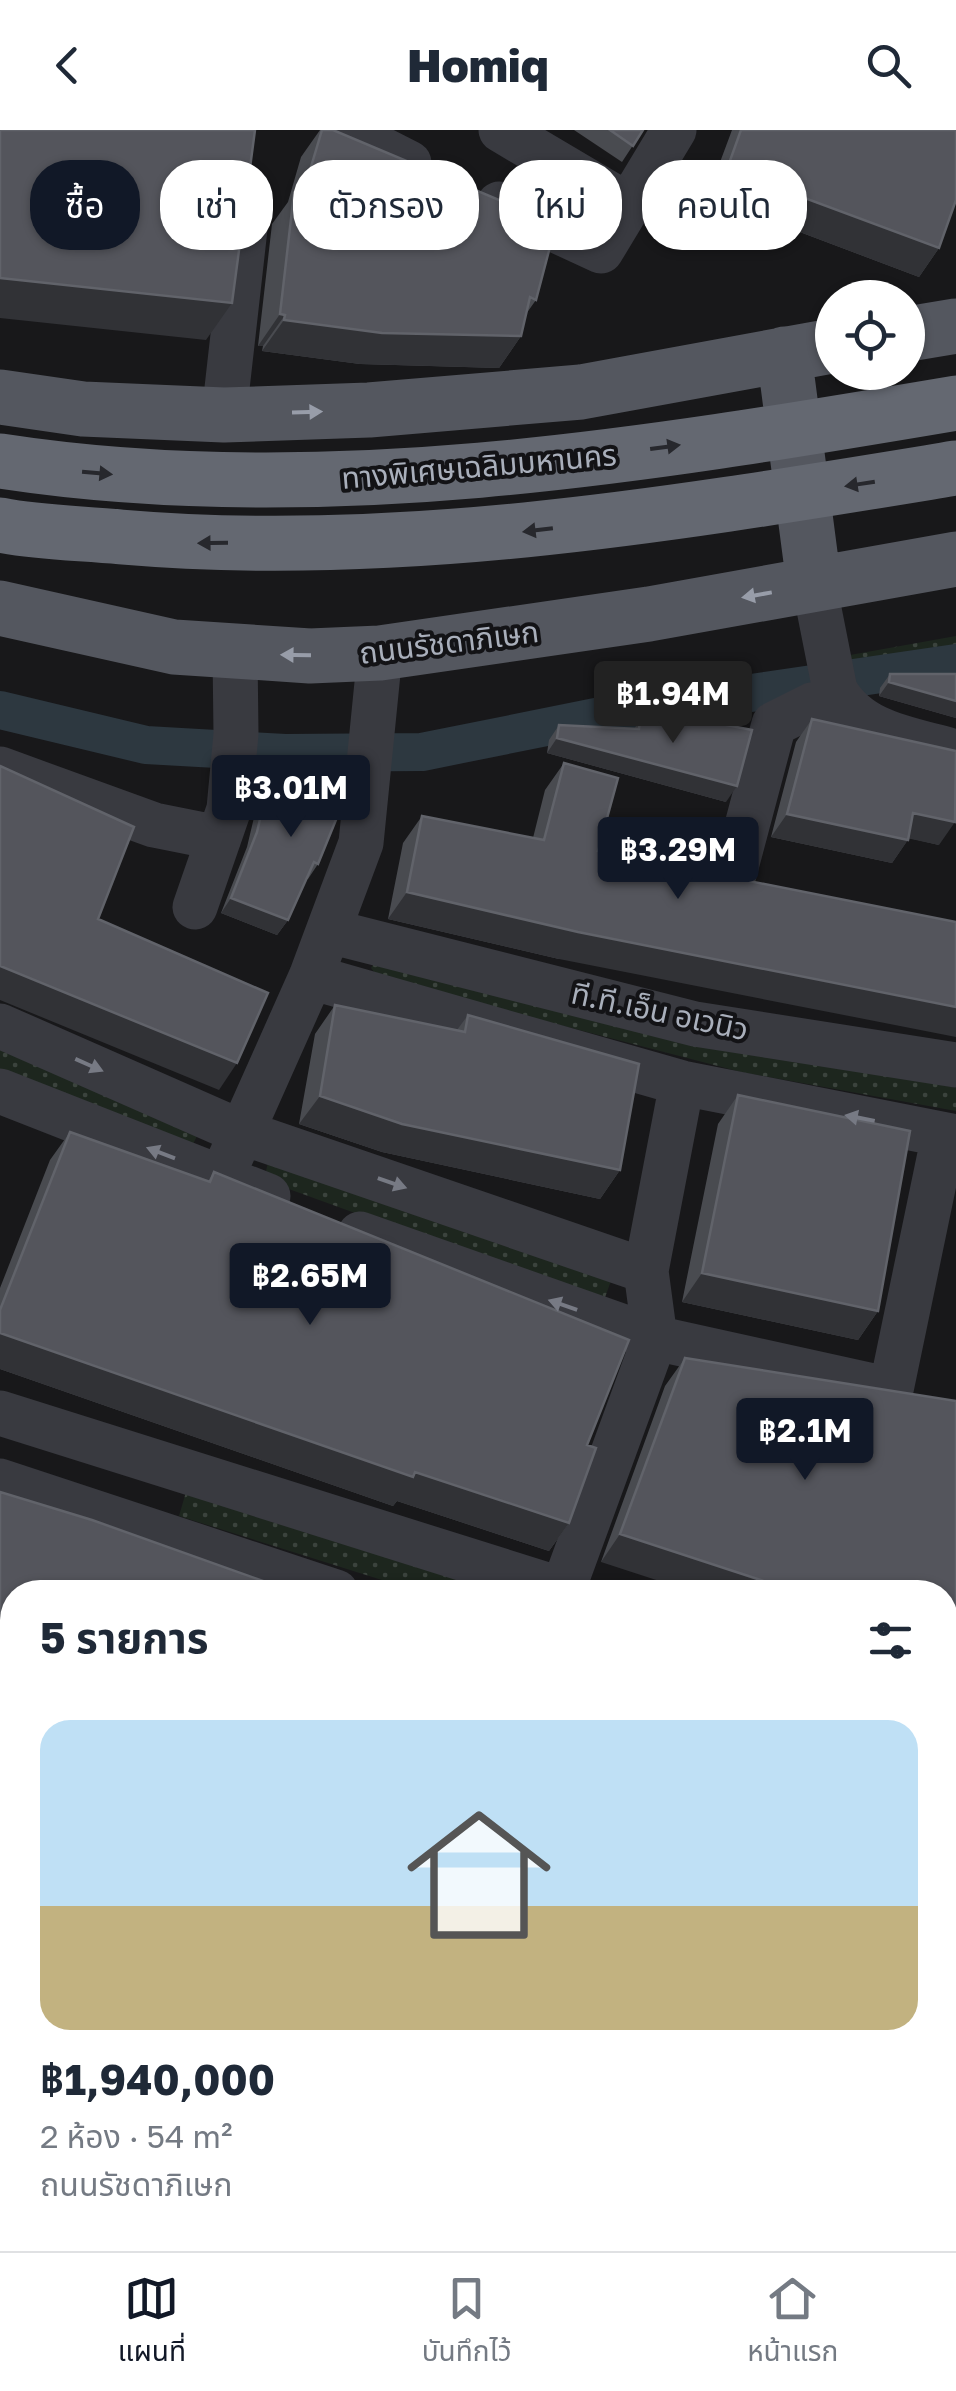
<!DOCTYPE html>
<html lang="th">
<head>
<meta charset="utf-8">
<style>
	body { margin:0; font-family:"Golos Text","Noto Sans Thai",sans-serif; background:#f2f2f3; color:#1f2937; height:100vh; display:flex; flex-direction:column; font-size:38px; white-space:nowrap }
	* { box-sizing:border-box; margin:0 }
	p { font-size:32px; color:#747a83 }
	.icon { flex:none; width:55px; height:55px; fill:none; stroke:currentColor; stroke-width:2; stroke-linecap:round; stroke-linejoin:round }
	.map { position:relative; flex:1; overflow:hidden }
	.panel { position:absolute; left:0px; top:1450px; width:958px; height:672px; display:flex; flex-direction:column; background:#fff; border-radius:40px 40px 0 0; box-shadow:0 2px 8px #0004 }
	.panel>* { flex:none }
	.guide { position:absolute; left:30px; top:30px; width:898px; height:90px; display:flex; gap:20px }
	.tools { position:absolute; left:815px; top:150px; display:grid; gap:20px }
	.tools a { display:grid; place-items:center; width:110px; height:110px; border-radius:50%; background:#fff; box-shadow:0 2px 8px #0004; font-size:50px }
	.price { position:absolute; translate:-50% -85px; padding:0 22px; border-radius:10px; background:#111827; color:#fff; font-size:32px; line-height:65px; filter:drop-shadow(0 2px 5px #0008) }
	.price::after { content:''; position:absolute; left:50%; top:60px; width:30px; height:22px; margin-left:-15px; background:inherit; clip-path:polygon(0 0,100% 0,50% 100%) }
	.price.active { background:#222; color:#fff }
	ul { padding:0; list-style:none }
	li { display:grid; align-content:center; gap:20px; height:530px; padding:0 40px }
	li span { display:grid; place-items:center; height:310px; border-radius:30px; color:#555 }
	li>.icon { margin-inline-start:auto }
	span .icon { width:180px; height:180px; fill:#fffc; stroke-width:1 }
	li b { font-size:42px }
	h2 { display:flex; justify-content:space-between; align-items:center; height:120px; padding:0 40px; font-size:42px }
	.tag { padding:0 35px; border-radius:40px; background:#fff; box-shadow:0 2px 8px #0004; font-size:35px; line-height:90px }
	.tag.active { background:#111827; color:#fff }
	header { display:flex; justify-content:space-between; align-items:center; height:130px; padding:0 40px; background:#fff; font-size:45px; font-weight:800 }
	.tabs { display:flex; justify-content:space-around; align-items:center; height:140px; border-top:2px solid #e0e1e3; background:#fff; font-size:28px; color:#747a83 }
	.tabs a { display:grid; justify-items:center; gap:5px }
	.tabs .active { color:#111827 }
	.map>svg:first-child { display:block }
	.grass { fill:url(#grass-dots) }
	.lines { fill:none; stroke-linecap:round; stroke-linejoin:round }
	.canal { stroke:#2d3840; stroke-width:38 }
	.minor { stroke:#393a40; stroke-width:45 }
	.major { stroke:#54575f; stroke-width:55 }
	.highway-bridge { stroke:#646871; stroke-width:55 }
	.wall { fill:#494b50 }
	.shaded-wall { fill:#313236 }
	.building { fill:#54555c; stroke:#61636a; stroke-width:2.5 }
	.oneway { fill:#989da9 }
	.oneway2 { fill:#27282d }
	.oneway3 { fill:#777a84 }
	.labels { text-anchor:middle; dominant-baseline:central; stroke-width:8; stroke-linejoin:round; paint-order:stroke }
	.street-label { font-size:30px; fill:#a9afbb; stroke:#131316 }
</style>
</head>
<body>
<header><svg class="icon" aria-label="back" viewBox="0 0 24 24"><path d="M15 5l-7 7 7 7"/></svg>Homiq<svg class="icon" aria-label="search" viewBox="0 0 24 24"><circle cx="10" cy="10" r="6"/><path d="M15 15l6 6"/></svg></header>
<div class="map">
<svg width="956" height="2121" viewBox="0 0 956 2121">
	<defs>
		<pattern id="grass-dots" width="8" height="8" patternUnits="userSpaceOnUse" patternTransform="scale(2.5)"><rect width="8" height="8" fill="#1d261e"/><path d="M2 2h.1M6 6h.1" fill="none" stroke="#3b433d" stroke-width="1.8" stroke-linecap="round"/></pattern>
	</defs>
	<rect width="100%" height="100%" fill="#18181a"/>
	<path class="grass" d="M956,506V541L848,556L839,527Z
		M376,830L956,958V981L741,942L379,848L371,838Z
		M0,910L201,998L188,1024L0,949Z
		M269,1028L612,1148L603,1173L264,1050Z
		M186,1362L503,1462H420L179,1386Z"/>
	<g class="lines">
		<path class="canal" d="M0,580L146,615L285,623L422,622L621,582L956,533"/>
		<path class="minor" d="M344,0L409,33
			M501,0L628,75
			M499,74L601,121L674,0
			M224,285L247,81
			M814,454L835,560C859,604 911,609 956,622
			M0,639L154,695L219,708
			M732,752L774,594L812,575L841,570
			M195,777L229,679L236,604L235,523
			M329,801L695,894L956,935
			M311,847L682,953L956,1007
			M0,896L241,1002L646,1141
			M0,961L268,1066
			M229,1031L311,847L361,713L380,523
			M360,1104L655,1208L891,1260L944,1005
			M0,1283L569,1462
			M0,1351L336,1462
			M562,1462L655,1208L646,1141L682,953
			M945,1599L956,1603
			M945,1670L956,1674
			M0,1789L12,1794
			M0,2028L12,2032
			M250,2110L289,2121"/>
		<path class="major" d="M908,204L956,196
			M784,224L814,454
			M0,267L83,279L224,285L369,280L581,262L832,216
			M0,478L174,517L310,526L380,523L649,484L956,429"/>
		<path class="highway-bridge" d="M0,331C318,380 642,326 956,273
			M0,395C39,403 81,403 121,407C401,431 680,383 956,338"/>
	</g>
	<path class="wall" d="M320,0H333L536,170L526,184L521,206L499,238L360,234L262,221L263,216H258L272,94L288,72L301,27Z
		M574,0H643L622,32Z
		M732,0H956L939,118L919,147L707,67Z
		M890,544H956V588L879,566L880,558Z
		M680,586L726,672L547,623L549,610L559,595L634,599L640,590L675,594Z
		M812,589L939,715L909,708L892,733L771,707L796,612Z
		M564,633L559,829L388,789L403,713L422,686L533,708L545,660Z
		M320,636L337,687L318,734L308,749H306L288,790L277,805L221,783L247,717L261,658L271,643L304,660Z
		M335,875L457,900L468,885L620,1040L600,1069L382,1022L299,994L315,904Z
		M738,965L878,1181L858,1210L682,1172L718,994Z
		M70,1002L208,1051L214,1042L587,1315L569,1393L549,1421L397,1371L393,1376L0,1239V1158L50,1030Z
		M685,1228L956,1271L601,1432L665,1256Z"/>
	<path class="shaded-wall" d="M727,39L939,118L919,147L707,67Z
		M0,148L232,173L206,210L0,188Z
		M280,184L285,185L263,216H258Z
		M284,190L521,206L499,238L360,234L262,221Z
		M889,552L956,571V588L879,566Z
		M557,608L737,656L726,672L547,623Z
		M913,683L955,692L939,715L897,706Z
		M787,684L908,710L892,733L771,707Z
		M407,762L956,877V907L559,829L388,789Z
		M231,768L288,790L277,805L221,783Z
		M0,836L237,933L219,960L0,870Z
		M320,966L620,1040L600,1069L382,1022L299,994Z
		M702,1143L878,1181L858,1210L682,1172Z
		M0,1203L415,1342L569,1393L549,1421L397,1371L393,1376L0,1239Z
		M620,1404L797,1462H693L601,1432Z
		M945,1511L956,1515V1549L945,1546Z
		M4,1574L12,1577V1604L0,1600V1580Z
		M945,1764L956,1768V1796L945,1792Z
		M0,1941L12,1944V1970L0,1967Z
		M952,2036L956,2038V2065L945,2062V2047Z
		M470,2110H572L586,2114L581,2121H511Z"/>
	<path class="building" d="M0,0H255L232,173L0,148Z
		M322,0H333L556,94L536,170L530,167L521,206L382,203L284,190L285,185L280,184L294,63L302,67Z
		M610,0H643L633,16Z
		M741,0H956V70L939,118L727,39Z
		M890,544H956V571L889,552Z
		M680,586L752,600L737,656L557,608L559,595L639,599L640,590L679,594Z
		M812,589L956,621L955,692L913,683L908,710L787,684Z
		M564,633L618,648L598,721L956,792V877L578,802L407,762L422,686L544,710Z
		M0,636L134,697L98,789L268,863L237,933L0,836Z
		M320,636L351,643L348,672L342,675L318,734L314,732L288,790L231,768L257,702L271,643L305,660Z
		M335,875L465,902L468,885L639,934L620,1040L402,994L320,966Z
		M738,965L910,1001L878,1181L702,1143Z
		M70,1002L210,1052L214,1042L629,1210L587,1315L596,1318L569,1393L415,1342L413,1347L0,1203V1180Z
		M685,1228L956,1271V1515L945,1511V1462H797L620,1404Z
		M0,1362L92,1390L294,1462H54L48,1460L47,1462H12V1577L4,1574L0,1585Z
		M945,1686L956,1690V1768L945,1764Z
		M0,1794L12,1798V1944L0,1941Z
		M945,1977L956,1987V2038L952,2036L951,2049L945,2047Z
		M572,2110H908L938,2121H584L586,2114Z
		M254,2115L272,2121H251Z"/>
	<defs><path id="oneway-solid" d="M-6-.8H1V-3.2L6.5 0L1 3.2V.8H-6Z" transform="scale(2.5)"/></defs>
	<g class="oneway">
		<use href="#oneway-solid" transform="translate(307 282) rotate(-2)"/>
		<use href="#oneway-solid" transform="translate(757 465) rotate(170)"/>
		<use href="#oneway-solid" transform="translate(296 525) rotate(-179)"/>
	</g>
	<g class="oneway2">
		<use href="#oneway-solid" transform="translate(665 317) rotate(-8)"/>
		<use href="#oneway-solid" transform="translate(97 343) rotate(5)"/>
		<use href="#oneway-solid" transform="translate(860 354) rotate(171)"/>
		<use href="#oneway-solid" transform="translate(538 400) rotate(173)"/>
		<use href="#oneway-solid" transform="translate(213 413) rotate(179)"/>
	</g>
	<g class="oneway3">
		<use href="#oneway-solid" transform="translate(89 935) rotate(24)"/>
		<use href="#oneway-solid" transform="translate(860 988) rotate(-169)"/>
		<use href="#oneway-solid" transform="translate(161 1023) rotate(-159)"/>
		<use href="#oneway-solid" transform="translate(392 1053) rotate(19)"/>
		<use href="#oneway-solid" transform="translate(563 1175) rotate(-161)"/>
	</g>
	<g class="labels">
		<g class="street-label">
			<text transform="translate(479 336) rotate(-5)">ทางพิเศษเฉลิมมหานคร</text>
			<text transform="translate(449 512) rotate(-7)">ถนนรัชดาภิเษก</text>
			<text transform="translate(660 881) rotate(12)">ที.ที.เอ็น อเวนิว</text>
		</g>
	</g>
</svg>
<div class="tools">
<a><svg class="icon" aria-label="locate" viewBox="0 0 24 24"><circle cx="12" cy="12" r="6"/><path d="M12 2v4M12 18v4M2 12h4M18 12h4"/></svg></a>
</div>
<b class="price active" style="left:673px;top:616px">฿1.94M</b>
<b class="price" style="left:291px;top:710px">฿3.01M</b>
<b class="price" style="left:678px;top:772px">฿3.29M</b>
<b class="price" style="left:310px;top:1198px">฿2.65M</b>
<b class="price" style="left:805px;top:1353px">฿2.1M</b>
<div class="guide">
<a class="tag active">ซื้อ</a>
<a class="tag">เช่า</a>
<a class="tag">ตัวกรอง</a>
<a class="tag">ใหม่</a>
<a class="tag">คอนโด</a>
</div>
<section class="panel">
<h2>5 รายการ<svg class="icon" aria-label="filters" viewBox="0 0 24 24"><path d="M4 7h16M4 17h16"/><circle cx="9" cy="7" r="2"/><circle cx="15" cy="17" r="2"/></svg></h2>
<ul>
<li><span style="background:linear-gradient(#bfe0f5 60%,#c2b280 0)"><svg class="icon" aria-label="home" viewBox="0 0 24 24"><path d="M3 11l9-7 9 7M6 9v11h12V9"/></svg></span><div><b>฿1,940,000</b><p>2 ห้อง · 54 m²</p><p>ถนนรัชดาภิเษก</p></div></li>
</ul>
</section>
</div>
<nav class="tabs">
<a class="active"><svg class="icon" aria-label="map" viewBox="0 0 24 24"><path d="M3 6l6-2 6 2 6-2v14l-6 2-6-2-6 2zM9 4v14M15 6v14"/></svg>แผนที่</a>
<a><svg class="icon" aria-label="saved" viewBox="0 0 24 24"><path d="M7 4h10v16l-5-4-5 4z"/></svg>บันทึกไว้</a>
<a><svg class="icon" aria-label="home" viewBox="0 0 24 24"><path d="M3 11l9-7 9 7M6 9v11h12V9"/></svg>หน้าแรก</a>
</nav>
</body>
</html>
